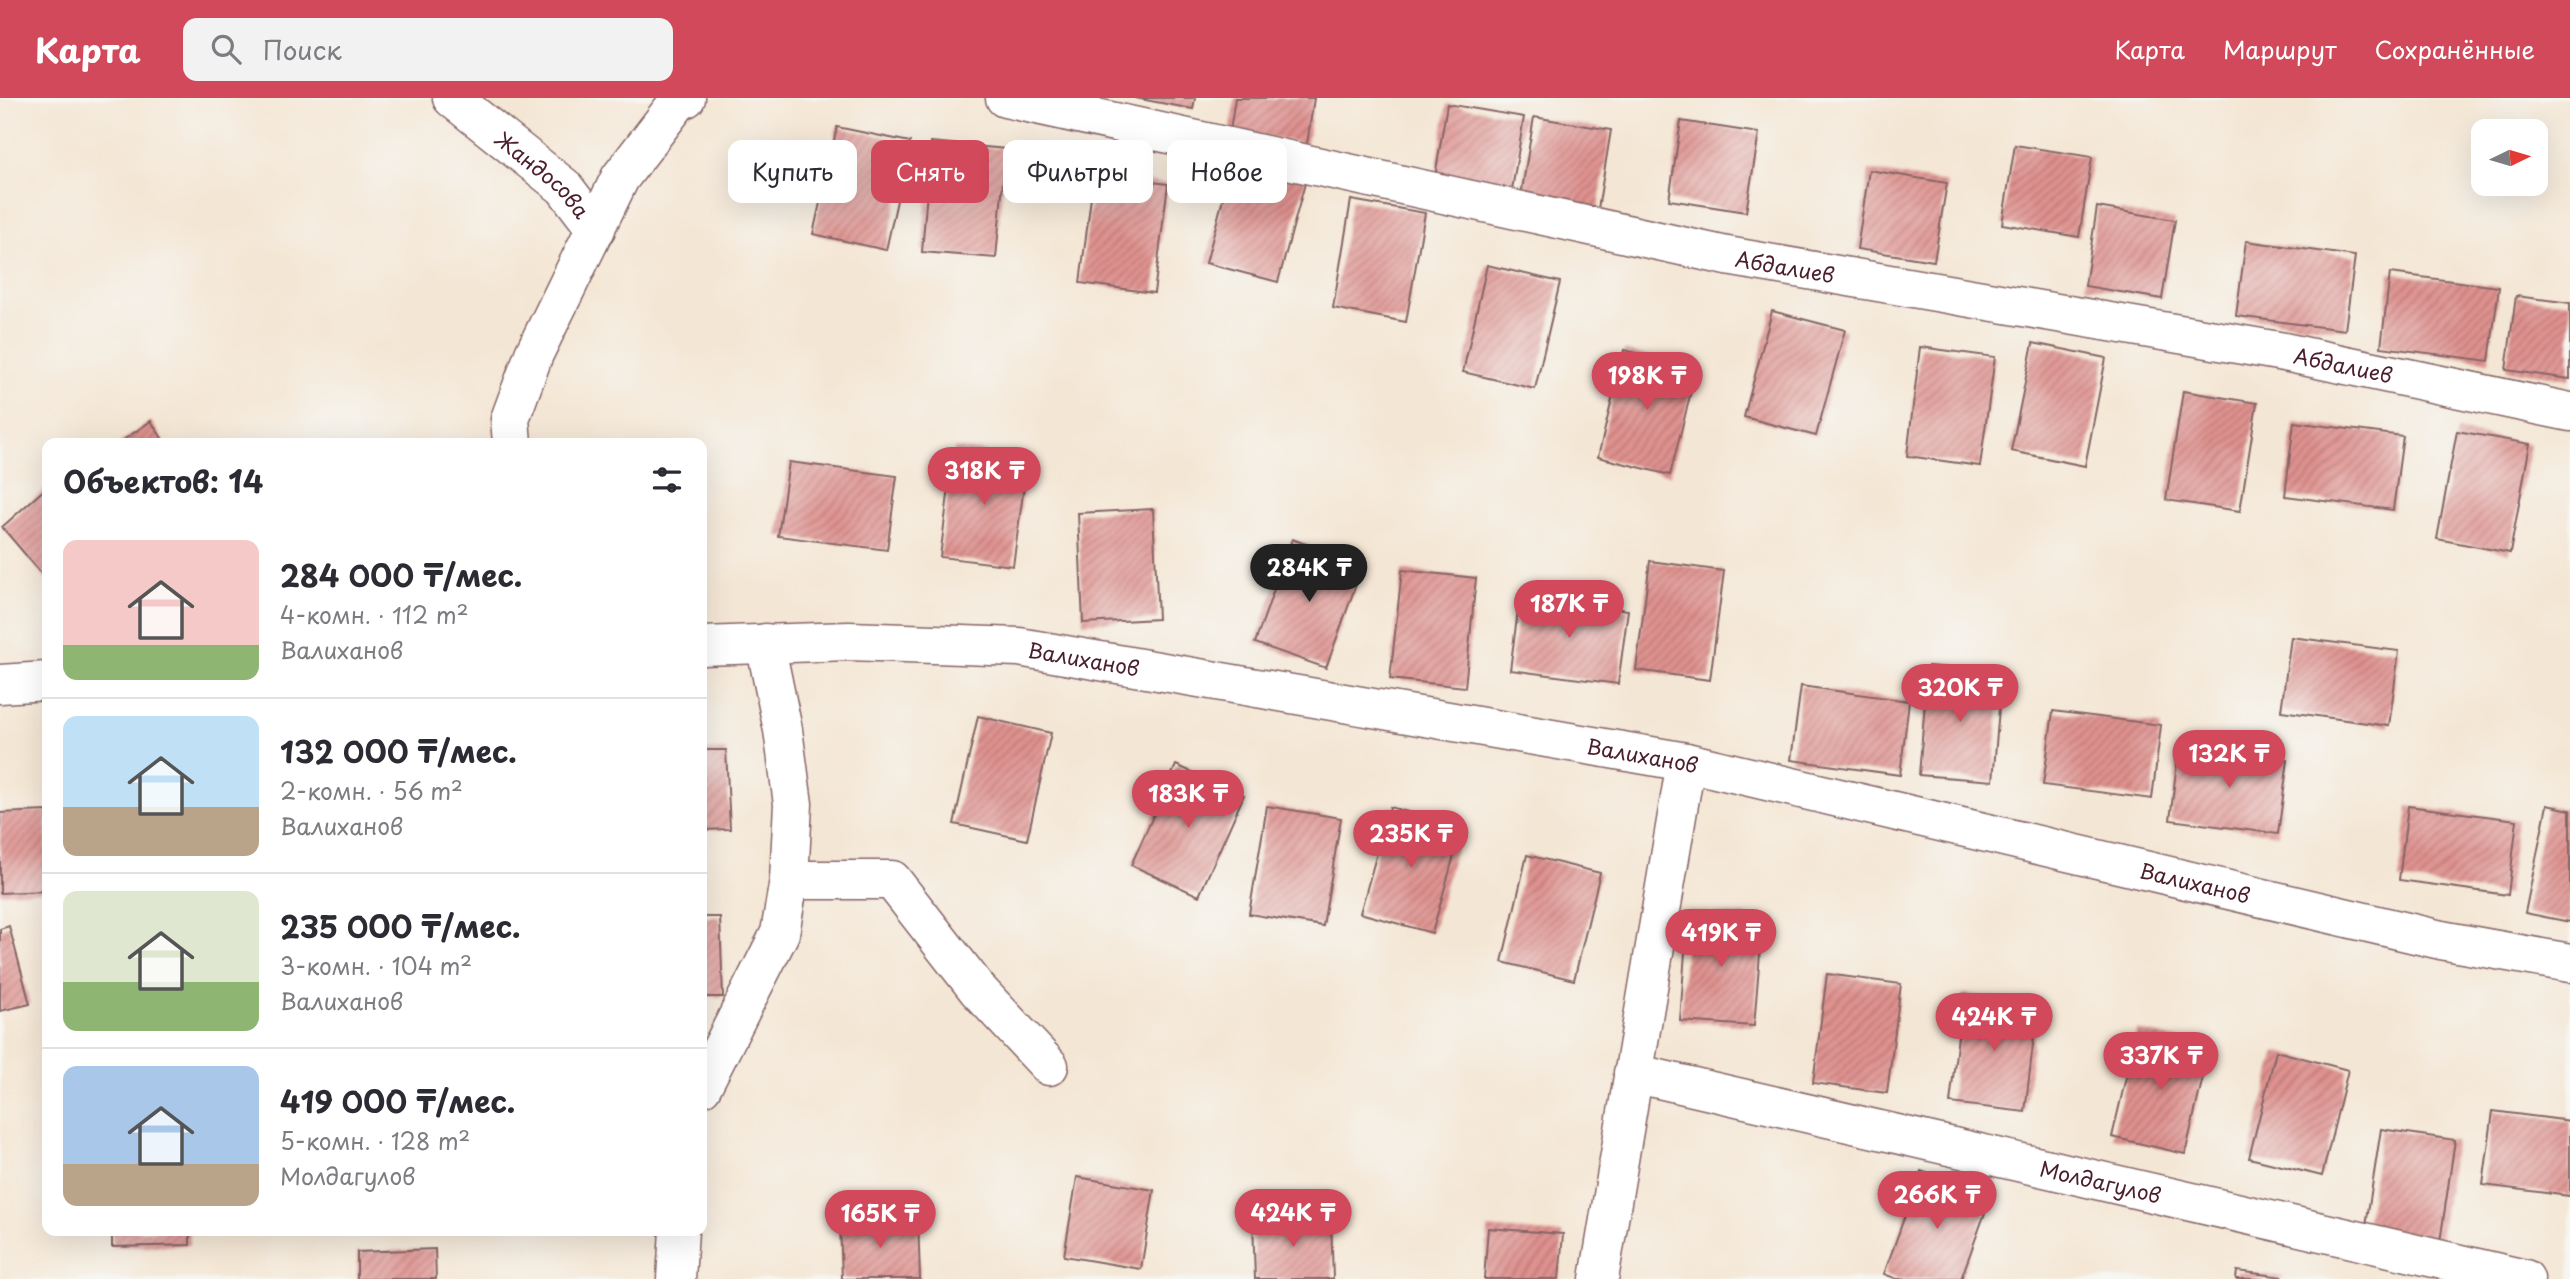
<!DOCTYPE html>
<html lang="ru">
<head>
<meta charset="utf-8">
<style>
	body { margin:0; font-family:"Playpen Sans",sans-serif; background:#f2f2f3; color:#2b2b33; height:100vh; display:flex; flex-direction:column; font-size:26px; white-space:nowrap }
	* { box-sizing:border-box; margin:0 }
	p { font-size:23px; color:#7c7c81 }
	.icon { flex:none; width:38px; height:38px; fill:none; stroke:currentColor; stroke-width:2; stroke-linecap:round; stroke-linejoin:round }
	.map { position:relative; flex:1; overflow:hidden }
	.panel { position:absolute; left:42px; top:340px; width:665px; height:798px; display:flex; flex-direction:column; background:#fff; border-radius:14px; box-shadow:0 7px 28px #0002 }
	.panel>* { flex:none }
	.banner { position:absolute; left:728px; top:42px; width:665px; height:63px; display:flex; gap:14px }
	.needle { width:46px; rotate:85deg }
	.buttons { position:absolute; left:2471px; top:21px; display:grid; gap:14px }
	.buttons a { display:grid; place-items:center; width:77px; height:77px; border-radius:14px; background:#fff; box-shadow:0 7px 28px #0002; font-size:35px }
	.price { position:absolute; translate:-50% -60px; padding:0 16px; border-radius:24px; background:#d1495b; color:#fff; font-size:23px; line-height:46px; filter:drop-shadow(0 2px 4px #0008) }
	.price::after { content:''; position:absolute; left:50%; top:42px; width:21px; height:16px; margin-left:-10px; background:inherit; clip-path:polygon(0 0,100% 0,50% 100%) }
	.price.selected { background:#222; color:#fff }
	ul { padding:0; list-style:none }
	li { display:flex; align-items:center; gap:21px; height:175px; padding:0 21px }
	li+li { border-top:2px solid #e1e1e2 }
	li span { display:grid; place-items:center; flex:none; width:196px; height:140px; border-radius:14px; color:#555 }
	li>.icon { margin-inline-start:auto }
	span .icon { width:84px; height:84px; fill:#fffc; stroke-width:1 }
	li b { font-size:30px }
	h2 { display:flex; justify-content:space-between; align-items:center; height:84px; padding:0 21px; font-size:30px }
	.pill { padding:0 24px; border-radius:14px; background:#fff; box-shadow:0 7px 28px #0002; font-size:24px; line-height:63px }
	.pill.selected { background:#d1495b; color:#fff }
	header { display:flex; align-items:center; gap:42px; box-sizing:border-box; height:98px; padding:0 35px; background:#d1495b; color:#fff }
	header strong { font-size:33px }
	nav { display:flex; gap:38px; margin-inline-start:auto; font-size:24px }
	.search { width:490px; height:63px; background:#f2f2f3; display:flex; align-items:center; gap:18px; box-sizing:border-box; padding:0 24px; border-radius:14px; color:#7c7c81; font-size:26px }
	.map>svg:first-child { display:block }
	.building { fill:url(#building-hatch) }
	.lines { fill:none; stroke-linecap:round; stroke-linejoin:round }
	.minor-casing { stroke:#866566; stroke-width:41 }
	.minor { stroke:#fff; stroke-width:38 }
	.labels { text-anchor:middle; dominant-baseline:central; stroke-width:5; stroke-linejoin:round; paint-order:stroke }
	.street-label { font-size:21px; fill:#4a1f2b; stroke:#f6f6f2 }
</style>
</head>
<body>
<header>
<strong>Карта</strong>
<div class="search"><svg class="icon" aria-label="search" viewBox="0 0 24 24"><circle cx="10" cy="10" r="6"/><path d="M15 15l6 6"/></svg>Поиск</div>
<nav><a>Карта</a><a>Маршрут</a><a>Сохранённые</a></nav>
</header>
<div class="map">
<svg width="2570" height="1181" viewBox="0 0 2570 1181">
	<defs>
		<pattern id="building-hatch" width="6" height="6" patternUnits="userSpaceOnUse" patternTransform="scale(1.75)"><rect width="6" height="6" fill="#df928f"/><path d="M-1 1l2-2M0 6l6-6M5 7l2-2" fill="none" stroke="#b77775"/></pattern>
	</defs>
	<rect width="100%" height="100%" fill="#f6f6f2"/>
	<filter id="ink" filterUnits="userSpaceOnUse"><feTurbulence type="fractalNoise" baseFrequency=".0143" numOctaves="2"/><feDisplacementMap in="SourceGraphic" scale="14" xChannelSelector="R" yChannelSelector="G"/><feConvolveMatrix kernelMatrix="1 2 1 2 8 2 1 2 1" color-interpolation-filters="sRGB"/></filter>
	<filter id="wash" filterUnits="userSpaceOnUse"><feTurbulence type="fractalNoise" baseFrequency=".00686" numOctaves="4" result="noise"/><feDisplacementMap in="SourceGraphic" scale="28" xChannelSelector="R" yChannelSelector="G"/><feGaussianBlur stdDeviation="1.57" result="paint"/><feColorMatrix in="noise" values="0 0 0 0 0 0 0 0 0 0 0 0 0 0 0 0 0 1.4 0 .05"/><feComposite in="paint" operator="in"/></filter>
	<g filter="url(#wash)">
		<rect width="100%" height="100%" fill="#f4e6d4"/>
		<g id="blocks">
			<path class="building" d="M1135,0H1195L1193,11Z
				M1235,0H1314L1307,46L1230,33Z
				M1447,6L1524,19L1511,98L1434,85Z
				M1534,19L1611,32L1598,111L1521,98Z
				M1681,23L1759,35L1746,114L1669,102Z
				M837,29L910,44L886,152L813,136Z
				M931,44L1006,51L996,160L922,154Z
				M2015,47L2092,59L2079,139L2002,126Z
				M1234,59L1307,78L1278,184L1206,165Z
				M1869,72L1947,85L1934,163L1857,151Z
				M1094,76L1168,86L1154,195L1080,185Z
				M1351,102L1425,115L1406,224L1333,210Z
				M2097,109L2175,122L2162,201L2085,188Z
				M2246,143L2355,158L2345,232L2236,218Z
				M1487,167L1560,184L1535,291L1463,274Z
				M2390,175L2499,189L2489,263L2381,249Z
				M2516,198L2570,205V281L2506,272Z
				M1772,213L1845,232L1816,338L1744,319Z
				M2033,245L2106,260L2085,368L2011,353Z
				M1920,249L1995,259L1980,368L1907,358Z
				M1624,252L1697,270L1670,377L1598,359Z
				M2183,293L2257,305L2240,413L2166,402Z
				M151,323L165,345H119Z
				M2294,324L2403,338L2393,412L2285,398Z
				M2457,333L2530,346L2510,455L2437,441Z
				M954,350L1028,359L1013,468L940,459Z
				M789,364L897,378L887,452L778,438Z
				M47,389V482L2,429Z
				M1153,411L1158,521L1083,525L1078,415Z
				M1292,441L1363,467L1326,570L1255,545Z
				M1650,463L1724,473L1710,582L1636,572Z
				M1402,472L1476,480L1465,589L1390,581Z
				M1520,497L1628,512L1618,586L1510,572Z
				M2291,539L2399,553L2389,628L2281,613Z
				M1928,568L2002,574L1993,683L1919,677Z
				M1801,588L1909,603L1900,677L1791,662Z
				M2053,613L2161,627L2152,701L2043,687Z
				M978,618L1051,635L1027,742L954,726Z
				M2179,648L2288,662L2278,736L2170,722Z
				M702,652H726L730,731L702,732Z
				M1176,667L1244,697L1199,798L1131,767Z
				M2547,707L2570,712V824L2525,815Z
				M1267,708L1341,720L1323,828L1249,816Z
				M2408,708L2517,722L2508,797L2399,782Z
				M1390,709L1462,729L1432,835L1360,815Z
				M47,713V793L0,795V715Z
				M1527,757L1600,775L1574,882L1502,864Z
				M1688,813L1763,819L1754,928L1680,923Z
				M702,819H720L723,899H702Z
				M9,828L30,906L0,913V831Z
				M1827,876L1901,886L1887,995L1813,985Z
				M1963,896L2038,904L2025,1014L1950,1005Z
				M2137,932L2210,949L2185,1056L2112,1039Z
				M2276,953L2348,972L2322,1078L2249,1060Z
				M2493,1013L2570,1023V1098L2483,1087Z
				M2381,1031L2455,1042L2439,1151L2364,1140Z
				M1921,1073L1991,1098L1961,1181H1897L1884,1176Z
				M1077,1079L1154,1092L1141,1171L1064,1158Z
				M1331,1120L1333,1181H1255L1253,1123Z
				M918,1121L920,1181H842L840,1124Z
				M1488,1130L1563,1136L1559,1181H1484Z
				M112,1132H190V1147L112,1149Z
				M435,1151L436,1181H357V1154Z
				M2237,1173L2283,1179V1181H2236Z"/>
		</g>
	</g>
	<g filter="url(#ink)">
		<use href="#blocks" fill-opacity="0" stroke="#866566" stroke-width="2"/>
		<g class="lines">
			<g class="minor-casing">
				<g id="minor">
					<path id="s1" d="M452,0L564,89L596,131"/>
					<path id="s2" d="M1005,0L1727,158L2284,254L2570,314"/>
					<path d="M512,345L510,321L534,256L620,80L678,4L686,0"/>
					<path id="s3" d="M702,548L849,543L1019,549L1686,664L2441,842L2570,865"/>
					<path d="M0,586L47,583"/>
					<path d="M789,782H892L978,892L1049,968"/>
					<path id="s4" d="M1633,975L2525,1181"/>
					<path d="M702,989L780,835L789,782L793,706L783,632L765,545"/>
					<path d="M676,1181L679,1132"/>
					<path d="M1599,1181L1686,664"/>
				</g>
			</g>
			<use href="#minor" class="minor"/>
		</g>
	</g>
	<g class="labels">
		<g class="street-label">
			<text stroke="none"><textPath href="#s1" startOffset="119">Жандосова</textPath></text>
			<text stroke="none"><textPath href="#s2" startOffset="798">Абдалиев</textPath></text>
			<text stroke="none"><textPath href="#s2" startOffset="1365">Абдалиев</textPath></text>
			<text stroke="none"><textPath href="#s3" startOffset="383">Валиханов</textPath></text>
			<text stroke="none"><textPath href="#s3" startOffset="950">Валиханов</textPath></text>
			<text stroke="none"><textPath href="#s3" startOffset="1517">Валиханов</textPath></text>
			<text stroke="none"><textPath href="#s4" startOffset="480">Молдагулов</textPath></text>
		</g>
	</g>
</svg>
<div class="buttons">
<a><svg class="needle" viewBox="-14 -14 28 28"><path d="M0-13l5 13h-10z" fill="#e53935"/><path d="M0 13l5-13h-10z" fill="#7c7c81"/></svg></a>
</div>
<b class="price" style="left:1647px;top:314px">198K ₸</b>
<b class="price" style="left:984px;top:409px">318K ₸</b>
<b class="price selected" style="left:1309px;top:506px">284K ₸</b>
<b class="price" style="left:1569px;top:542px">187K ₸</b>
<b class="price" style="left:1960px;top:626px">320K ₸</b>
<b class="price" style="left:2229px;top:692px">132K ₸</b>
<b class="price" style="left:1188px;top:732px">183K ₸</b>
<b class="price" style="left:1411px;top:772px">235K ₸</b>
<b class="price" style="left:1721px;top:871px">419K ₸</b>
<b class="price" style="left:1994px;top:955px">424K ₸</b>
<b class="price" style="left:2161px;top:994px">337K ₸</b>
<b class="price" style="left:1937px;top:1133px">266K ₸</b>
<b class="price" style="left:1293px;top:1151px">424K ₸</b>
<b class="price" style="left:880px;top:1152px">165K ₸</b>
<div class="banner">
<a class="pill">Купить</a>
<a class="pill selected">Снять</a>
<a class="pill">Фильтры</a>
<a class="pill">Новое</a>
</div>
<section class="panel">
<h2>Объектов: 14<svg class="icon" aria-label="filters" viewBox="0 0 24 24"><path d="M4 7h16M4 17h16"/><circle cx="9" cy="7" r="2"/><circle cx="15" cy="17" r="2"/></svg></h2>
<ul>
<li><span style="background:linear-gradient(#f6c9c9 75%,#8fb573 0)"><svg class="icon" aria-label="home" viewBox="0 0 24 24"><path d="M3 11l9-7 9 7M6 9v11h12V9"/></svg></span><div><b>284 000 ₸/мес.</b><p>4-комн. · 112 m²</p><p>Валиханов</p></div></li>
<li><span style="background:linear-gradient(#bfe0f5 65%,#b9a48a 0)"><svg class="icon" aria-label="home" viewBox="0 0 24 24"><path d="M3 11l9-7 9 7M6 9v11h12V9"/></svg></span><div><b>132 000 ₸/мес.</b><p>2-комн. · 56 m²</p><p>Валиханов</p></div></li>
<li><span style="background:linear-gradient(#dfe7d0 65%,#8fb573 0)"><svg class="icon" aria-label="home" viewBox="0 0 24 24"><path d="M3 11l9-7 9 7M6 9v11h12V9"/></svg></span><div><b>235 000 ₸/мес.</b><p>3-комн. · 104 m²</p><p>Валиханов</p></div></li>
<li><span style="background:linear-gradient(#a9c7e8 70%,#b9a48a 0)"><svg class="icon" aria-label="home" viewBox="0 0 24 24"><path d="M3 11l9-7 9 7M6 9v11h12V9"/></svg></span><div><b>419 000 ₸/мес.</b><p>5-комн. · 128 m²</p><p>Молдагулов</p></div></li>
</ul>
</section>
</div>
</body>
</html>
